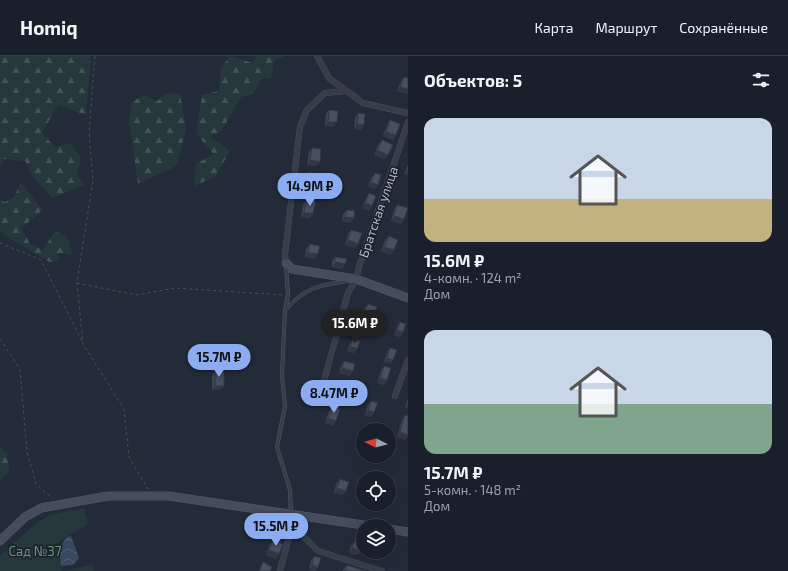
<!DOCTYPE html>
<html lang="ru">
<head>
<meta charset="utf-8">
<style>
	body { margin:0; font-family:"Exo 2",sans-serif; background:#272d37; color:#f1f3f6; height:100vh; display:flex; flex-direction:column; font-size:15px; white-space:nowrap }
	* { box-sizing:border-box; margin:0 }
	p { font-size:13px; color:#9fa3a9 }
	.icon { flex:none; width:22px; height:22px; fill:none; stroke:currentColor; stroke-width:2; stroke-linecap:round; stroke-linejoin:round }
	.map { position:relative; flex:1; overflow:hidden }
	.drawer { display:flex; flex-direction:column; background:#1a202b; width:380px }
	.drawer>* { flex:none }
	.needle { width:26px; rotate:276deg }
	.tools { position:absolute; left:356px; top:367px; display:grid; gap:8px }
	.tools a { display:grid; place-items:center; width:40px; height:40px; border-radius:50%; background:#1a202b; box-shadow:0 4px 16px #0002,0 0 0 1px #383e47; font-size:20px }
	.price { position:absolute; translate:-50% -34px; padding:0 9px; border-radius:14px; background:#8bacf1; color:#111; font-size:13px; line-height:26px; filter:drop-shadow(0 1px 2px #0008) }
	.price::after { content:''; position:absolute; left:50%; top:24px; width:12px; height:9px; margin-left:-6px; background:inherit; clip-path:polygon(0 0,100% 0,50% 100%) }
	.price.selected { background:#222; color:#fff }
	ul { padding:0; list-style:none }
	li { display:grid; align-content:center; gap:8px; height:212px; padding:0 16px }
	li span { display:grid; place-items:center; height:124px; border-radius:12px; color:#555 }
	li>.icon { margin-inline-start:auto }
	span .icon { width:72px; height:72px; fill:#fffc; stroke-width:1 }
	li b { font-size:17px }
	h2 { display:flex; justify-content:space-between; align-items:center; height:48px; padding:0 16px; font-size:17px }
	header { display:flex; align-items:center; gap:24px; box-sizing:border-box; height:56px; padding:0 20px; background:#1a202b; border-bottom:1px solid #383e47 }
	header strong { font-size:19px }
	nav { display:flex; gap:22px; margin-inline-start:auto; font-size:14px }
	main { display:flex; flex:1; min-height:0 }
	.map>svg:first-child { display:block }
	.forest { fill:url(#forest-firs) }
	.garden { fill:#26383b }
	.water { fill:url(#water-waves) }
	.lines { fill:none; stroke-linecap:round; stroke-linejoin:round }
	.lane-casing { stroke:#525864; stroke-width:4 }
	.street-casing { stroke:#525864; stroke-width:6 }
	.secondary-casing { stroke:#525864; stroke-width:9 }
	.path { stroke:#435357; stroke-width:1; stroke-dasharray:3 3; stroke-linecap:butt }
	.lane { stroke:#373d49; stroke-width:3 }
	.street { stroke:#373d49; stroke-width:5.5 }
	.secondary { stroke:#454c5c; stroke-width:8 }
	.wall { fill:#3d4553 }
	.shaded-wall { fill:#323843 }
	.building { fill:#475060; stroke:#323843 }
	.labels { text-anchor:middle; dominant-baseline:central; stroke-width:3.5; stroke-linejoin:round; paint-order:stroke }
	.street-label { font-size:13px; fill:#b2b8c5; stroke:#1c222e }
	.park-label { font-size:13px; fill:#6a9577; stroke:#1c222e }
</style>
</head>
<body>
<header>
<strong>Homiq</strong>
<nav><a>Карта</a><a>Маршрут</a><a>Сохранённые</a></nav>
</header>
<main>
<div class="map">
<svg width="408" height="515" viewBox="0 0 408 515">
	<defs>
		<pattern id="forest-firs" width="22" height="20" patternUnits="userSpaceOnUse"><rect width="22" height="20" fill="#26383b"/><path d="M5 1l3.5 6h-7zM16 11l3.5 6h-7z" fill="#435356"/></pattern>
		<pattern id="water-waves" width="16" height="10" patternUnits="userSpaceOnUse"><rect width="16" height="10" fill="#394861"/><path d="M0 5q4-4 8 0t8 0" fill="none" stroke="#536076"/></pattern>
	</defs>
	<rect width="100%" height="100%" fill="#232b39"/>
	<path class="forest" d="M0,0H91L86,59L58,49L42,77L55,91L70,87L81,102L77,120L85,129L52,142L32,119L25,105L3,103L0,111Z
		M230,0L253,7L256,0H284L274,5L271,22H262L253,38L241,41L222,74L211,81L230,95L215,121L194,130L196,108L213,98L196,77L202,39L219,35L221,12Z
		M167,37L180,38L186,73L177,109L138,128L129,65L132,46L144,39L157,45Z
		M21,126L42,154L22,172L30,188L43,194L55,175L67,181L73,199L59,197L57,206H49L8,181L0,174V144L5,146L14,141Z
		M0,391L7,397L9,415L0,426Z"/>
	<path class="garden" d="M84,452L88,468L55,488L62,515H0V500L38,466L50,459Z
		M92,508L94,515H65Z"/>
	<path class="water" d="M71,480L79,502L73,509L61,510L59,492L67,481Z"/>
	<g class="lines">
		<g class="lane-casing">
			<path id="lane" d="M286,209L288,239L285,254L282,319L285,350L277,391L290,434L291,458
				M286,253C306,231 320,229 348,225"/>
		</g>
		<g class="street-casing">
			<path id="street" d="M317,0L329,22L363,47L408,57
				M286,207L285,198L300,71L307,54L325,37L346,35
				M395,340L408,304
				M319,343L348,237L356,223L359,211L408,66
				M295,458L304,481L318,495L382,515
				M280,515L295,458"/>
		</g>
		<g class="secondary-casing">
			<path id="secondary" d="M286,207L292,213L356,223L408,242
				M389,473L408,476
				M0,485L25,461L41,452L108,440H169L370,470"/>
		</g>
		<path class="path" d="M95,0L89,77L93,124L77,227L83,288L124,353L129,401L148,433
			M0,187L41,204L83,287
			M77,227L136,239L175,232L284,239
			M0,283L20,313L27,396L36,428L53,443"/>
		<use href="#lane" class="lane"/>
		<use href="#street" class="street"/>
		<use href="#secondary" class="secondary"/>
	</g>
	<path class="wall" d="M404,21L408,22V36L406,38L397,35L401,25Z
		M329,54L333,71L325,70L326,58Z
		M358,57L361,74L354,73L355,62Z
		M390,64L396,79L393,84L383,80L387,69Z
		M382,84L385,103L374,99L378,89Z
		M312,92L316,110L307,109L309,96Z
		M408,109V119L404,118Z
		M308,116L313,135H304L305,121Z
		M375,117V133L368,131L371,122Z
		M369,137V155L362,152L366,142Z
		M306,144L313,157L310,162L301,161L303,149Z
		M397,149L404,163L401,168L391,165L394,154Z
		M347,154L354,162L350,167L342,165L343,158Z
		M351,174L355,192L345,189L348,178Z
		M389,180L394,194L390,199L381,195L385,184Z
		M310,188L318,198L315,203L305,201L306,193Z
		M335,201L345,208L342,213L332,211V205Z
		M368,248L372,265L369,270L359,266L365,252Z
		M400,266L403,276L400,281L394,279L397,271Z
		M353,283L354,297L347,295L350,287Z
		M390,292L393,304L390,308L384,306L387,297Z
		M344,305L353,315L350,320L339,317L341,310Z
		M384,310L387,324L384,329L377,327L381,314Z
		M215,314L221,334H212V319Z
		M408,343V352L405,351Z
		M371,345L374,356L371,361L365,359L368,349Z
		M332,351L333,369L325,367L329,355Z
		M405,359L408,379L405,384L397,381L402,364Z
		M340,423L343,439L334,437L336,428Z
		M273,484L276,503L266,499L270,488Z
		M354,486L358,499L349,497L351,490Z
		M314,500L318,511L316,515H313L309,514L311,505Z
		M347,509L366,515H342Z"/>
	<path class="shaded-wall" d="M400,31L408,33V36L406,38L397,35Z
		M328,66H337L333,71L325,70Z
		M357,68L364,69L361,74L354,73Z
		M386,76L396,79L393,84L383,80Z
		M377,94L388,99L385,103L374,99Z
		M310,104L320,106L316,110L307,109Z
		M408,113V119L404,118Z
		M371,126L378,129L375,133L368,131Z
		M307,130L316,131L313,135H304Z
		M365,147L372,150L369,155L362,152Z
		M304,157H313L310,162L301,161Z
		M394,160L404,163L401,168L391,165Z
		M345,161L354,162L350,167L342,165Z
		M348,184L358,188L355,192L345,189Z
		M384,191L394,194L390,199L381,195Z
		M308,197L318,198L315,203L305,201Z
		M335,206L345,208L342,213L332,211Z
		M363,262L372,265L369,270L359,266Z
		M397,274L403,276L400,281L394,279Z
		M350,290L357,293L354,297L347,295Z
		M387,302L393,304L390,308L384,306Z
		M342,312L353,315L350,320L339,317Z
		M380,322L387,324L384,329L377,327Z
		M215,330H224L221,334H212Z
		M408,347V352L405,351Z
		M368,354L374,356L371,361L365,359Z
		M328,362L336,365L333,369L325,367Z
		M400,376L408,379L405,384L397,381Z
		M337,432L346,435L343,439L334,437Z
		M352,492L362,495L358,499L349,497Z
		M269,494L279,498L276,503L266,499Z
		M312,509L318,511L316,515H313L309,514Z"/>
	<path class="building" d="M404,21L408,22V33L400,31Z
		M329,54L338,55L337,66H328Z
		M358,57L365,58L364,69L357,68Z
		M390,64L400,68L396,79L386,76Z
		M382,84L393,89L388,99L377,94Z
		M312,92L321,93L320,106L310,104Z
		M308,116L318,118L316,131L307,130Z
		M375,117L381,119L378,129L371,126Z
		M369,137L376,140L372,150L365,147Z
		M306,144L316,145L313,157H304Z
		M397,149L408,152L404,163L394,160Z
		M347,154L355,155L354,162L345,161Z
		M351,174L362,177L358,188L348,184Z
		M389,180L398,184L394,194L384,191Z
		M310,188L320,190L318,198L308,197Z
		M335,201L347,203L345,208L335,206Z
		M368,248L377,251L372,265L363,262Z
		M400,266L406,268L403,276L397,274Z
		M353,283L360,285L357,293L350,290Z
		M390,292L397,294L393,304L387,302Z
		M344,305L355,308L353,315L342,312Z
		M384,310L391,312L387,324L380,322Z
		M215,314L224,315V330H215Z
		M371,345L378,347L374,356L368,354Z
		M332,351L340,353L336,365L328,362Z
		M405,359L408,360V379L400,376Z
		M340,423L349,426L346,435L337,432Z
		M273,484L283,488L279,498L269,494Z
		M354,486L363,488L362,495L352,492Z
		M314,500L321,502L318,511L312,509Z
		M263,506L272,511L270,515H259Z
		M347,509L366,515H345Z"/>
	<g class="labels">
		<g class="street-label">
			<text transform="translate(378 156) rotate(-71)">Братская улица</text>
		</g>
		<g class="park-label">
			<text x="35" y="495">Сад №37</text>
		</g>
	</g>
</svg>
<div class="tools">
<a><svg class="needle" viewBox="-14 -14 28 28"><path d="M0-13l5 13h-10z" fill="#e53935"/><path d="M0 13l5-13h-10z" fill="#9fa3a9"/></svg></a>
<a><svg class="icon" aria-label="locate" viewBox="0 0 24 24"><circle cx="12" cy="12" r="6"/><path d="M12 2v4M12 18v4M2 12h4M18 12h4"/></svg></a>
<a><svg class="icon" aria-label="layers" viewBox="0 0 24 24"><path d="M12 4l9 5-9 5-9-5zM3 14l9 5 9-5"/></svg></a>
</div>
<b class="price" style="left:310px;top:151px">14.9M ₽</b>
<b class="price selected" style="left:355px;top:288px">15.6M ₽</b>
<b class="price" style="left:219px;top:322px">15.7M ₽</b>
<b class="price" style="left:334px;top:358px">8.47M ₽</b>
<b class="price" style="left:276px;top:491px">15.5M ₽</b>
</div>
<section class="drawer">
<h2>Объектов: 5<svg class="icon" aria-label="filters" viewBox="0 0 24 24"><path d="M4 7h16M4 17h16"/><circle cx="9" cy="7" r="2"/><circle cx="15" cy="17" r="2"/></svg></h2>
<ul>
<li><span style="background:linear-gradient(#c9d6e8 65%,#c2b280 0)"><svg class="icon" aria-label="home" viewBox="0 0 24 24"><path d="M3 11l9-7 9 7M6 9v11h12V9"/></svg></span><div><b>15.6M ₽</b><p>4-комн. · 124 m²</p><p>Дом</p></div></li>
<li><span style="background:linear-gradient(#c9d6e8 60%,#7fa58c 0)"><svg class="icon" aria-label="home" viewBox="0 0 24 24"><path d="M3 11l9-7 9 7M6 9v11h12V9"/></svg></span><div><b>15.7M ₽</b><p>5-комн. · 148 m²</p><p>Дом</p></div></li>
</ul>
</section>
</main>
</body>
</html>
